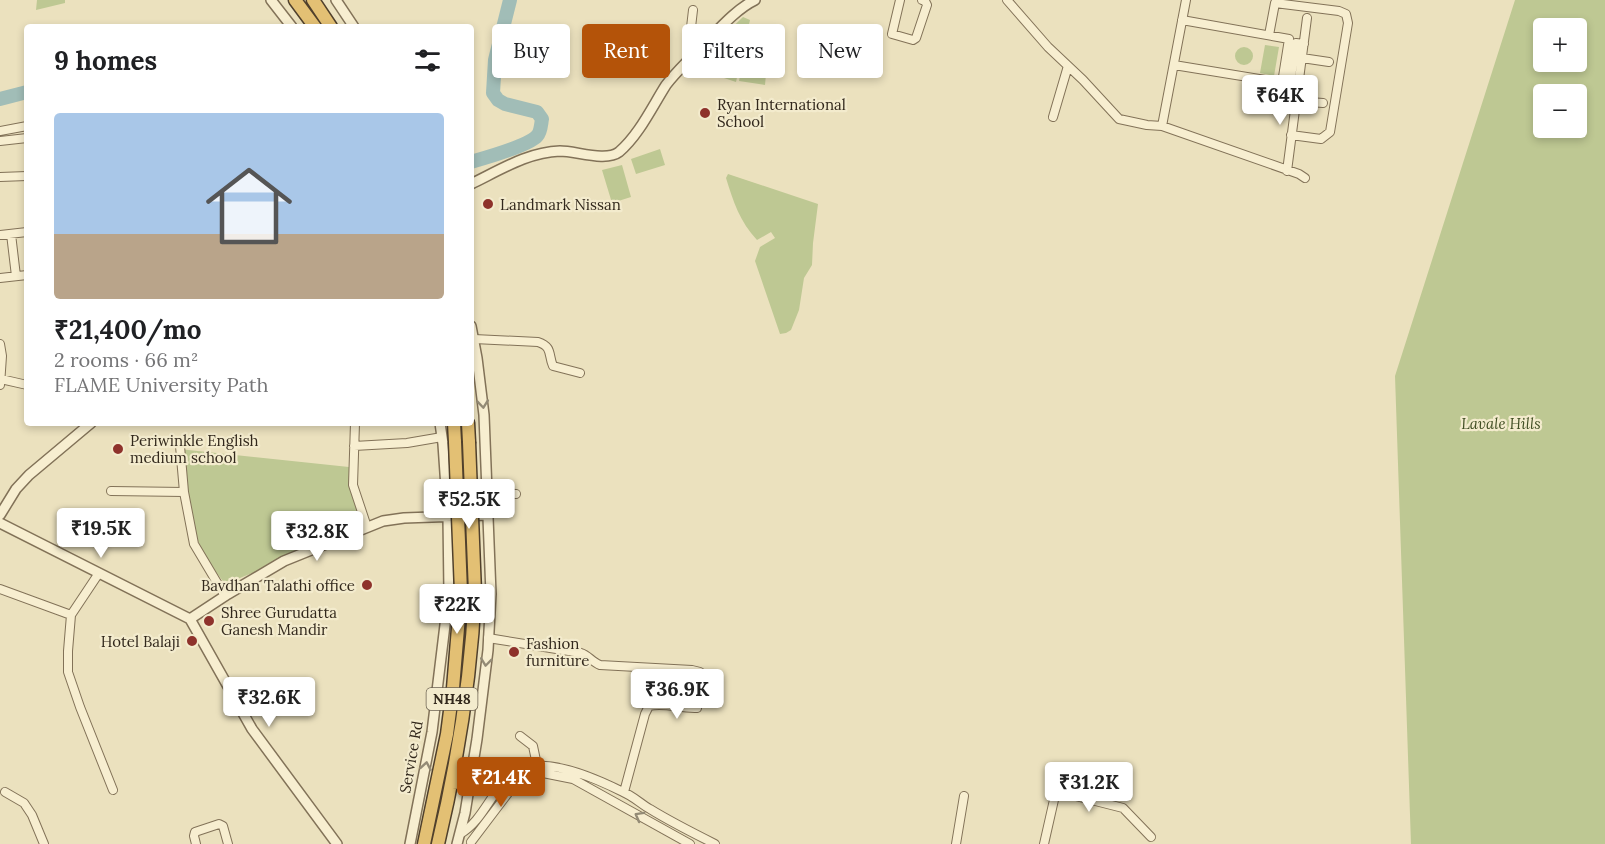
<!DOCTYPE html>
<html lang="en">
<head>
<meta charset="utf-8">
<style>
	body { margin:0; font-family:Lora,serif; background:#f2f2f2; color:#202124; height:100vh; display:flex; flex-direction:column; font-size:22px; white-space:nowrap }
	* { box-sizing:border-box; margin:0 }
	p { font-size:20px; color:#757577 }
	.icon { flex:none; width:33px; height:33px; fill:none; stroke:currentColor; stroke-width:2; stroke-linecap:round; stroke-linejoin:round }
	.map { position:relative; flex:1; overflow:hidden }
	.drawer { position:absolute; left:24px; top:24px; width:450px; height:402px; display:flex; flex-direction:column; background:#fff; border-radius:6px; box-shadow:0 3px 9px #0003 }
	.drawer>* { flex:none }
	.hud { position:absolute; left:492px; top:24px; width:570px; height:54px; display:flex; gap:12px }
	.controls { position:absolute; left:1533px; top:18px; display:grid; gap:12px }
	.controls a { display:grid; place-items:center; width:54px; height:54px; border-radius:6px; background:#fff; box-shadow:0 3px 9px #0003; font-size:30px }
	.price { position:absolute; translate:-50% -51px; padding:0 14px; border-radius:6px; background:#fff; color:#222; font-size:20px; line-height:39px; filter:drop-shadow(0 2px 3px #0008) }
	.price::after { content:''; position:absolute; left:50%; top:36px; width:18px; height:14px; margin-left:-9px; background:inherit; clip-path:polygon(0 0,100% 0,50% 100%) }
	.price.selected { background:#b45309; color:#fff }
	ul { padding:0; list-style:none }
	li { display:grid; align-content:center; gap:12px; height:318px; padding:0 30px }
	li span { display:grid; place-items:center; height:186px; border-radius:6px; color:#555 }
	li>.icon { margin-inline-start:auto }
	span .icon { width:108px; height:108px; fill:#fffc; stroke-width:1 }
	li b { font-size:26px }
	h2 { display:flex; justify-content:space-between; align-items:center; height:72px; padding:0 30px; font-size:26px }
	.chip { padding:0 21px; border-radius:6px; background:#fff; box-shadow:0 3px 9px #0003; font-size:21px; line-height:54px }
	.chip.selected { background:#b45309; color:#fff }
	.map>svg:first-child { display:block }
	.green { fill:#bec893; fill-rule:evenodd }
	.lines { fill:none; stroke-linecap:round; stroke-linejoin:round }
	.river { stroke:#a1bdb7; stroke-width:14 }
	.minor-casing { stroke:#827258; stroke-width:10 }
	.tertiary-casing { stroke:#827258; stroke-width:12 }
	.trunk-casing { stroke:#50402c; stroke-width:15 }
	.minor { stroke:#f7eed0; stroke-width:8 }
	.tertiary { stroke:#f7eed0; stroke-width:9 }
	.trunk { stroke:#e3c074; stroke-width:12 }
	.trunk-bridge-casing { stroke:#50402c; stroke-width:15; stroke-linecap:butt }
	.trunk-bridge { stroke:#e3c074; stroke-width:12 }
	.oneway { stroke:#948b76 }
	.poi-dot { fill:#8e322b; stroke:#f3ebcd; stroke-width:2 }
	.labels { text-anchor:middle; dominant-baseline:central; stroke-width:4.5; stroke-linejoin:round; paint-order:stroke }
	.shield { fill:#f3ebcd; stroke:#6c6251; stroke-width:1.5 }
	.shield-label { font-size:14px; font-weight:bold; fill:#32281c }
	.poi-label { font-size:15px; fill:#32281c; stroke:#f3ebcd; text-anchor:start }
	.park-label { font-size:15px; font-style:italic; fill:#404e23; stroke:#f3ebcd }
	.street-label { font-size:15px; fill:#32281c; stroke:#f3ebcd }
</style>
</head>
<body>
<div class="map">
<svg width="1605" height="844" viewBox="0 0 1605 844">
	<rect width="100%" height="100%" fill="#ebe1be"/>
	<path class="green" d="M37,0H65V3L36,10Z
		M1515,0H1605V844H1411L1395,376ZM1544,28H1576V62H1544ZM1544,94H1576V128H1544Z
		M743,17L750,20L736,82L691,67Z
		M1265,45L1279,47L1274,76L1260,73Z
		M1235 56a9 9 0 1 1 18 0a9 9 0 1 1-18 0Z
		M741,70L766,74L765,85L739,81Z
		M660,149L665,165L636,174L631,159Z
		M622,165L631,197L612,203L602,170Z
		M728,174L818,204L813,243L812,265L804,278L799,310L791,330L786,333L780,334L755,261L760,247L775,238L771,232L757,240C740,222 733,201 726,178Z
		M179,449L349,467L367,527L225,584L205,557L192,527Z"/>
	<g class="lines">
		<path class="river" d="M0,99L27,92
			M471,162C485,158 528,146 537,136C541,132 541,124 542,119L537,112L505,104L498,100L493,93L495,60L510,0"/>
		<g class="minor-casing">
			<path id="minor" d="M900,0L892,34L913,40L916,38L927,5L925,1L922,0
				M1007,0L1048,47L1083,80L1119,119L1147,125L1162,126L1299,174L1305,178
				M1182,20L1289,39L1282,83
				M1269,35L1275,3L1339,11L1346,14L1348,23L1330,132L1321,139L1291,135
				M1302,58L1329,62
				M687,62L693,10
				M1174,65L1290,84L1296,43L1304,44
				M1296,101L1323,103
				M1053,117L1068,66
				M1162,126L1186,0
				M0,131L27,126
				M0,141L27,138
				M1287,171L1307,18
				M0,177L27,176
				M11,234L16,276
				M0,235L27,232
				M0,278L27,275
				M474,339L538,342C553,347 548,355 553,366L580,373
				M0,344L2,356L0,385
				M1,379L27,385
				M355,423L353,485L367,527
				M180,446L184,492L194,544L225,596
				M354,446L407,443L442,437
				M111,491L184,492
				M487,492L516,494
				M99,573L71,615L68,651V672L80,707L113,790
				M0,589L71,615
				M488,638L581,653C588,655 592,662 600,665L692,670L700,672L702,677L697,708C681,709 664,702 649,706L645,714L624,792
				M520,736L533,746L537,765
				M5,792L24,803L32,815L44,844
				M460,834C486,819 492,785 518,771C545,755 597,779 623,792C633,796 641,804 650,809C671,822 693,833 715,844
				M471,842L515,784L529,775L538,772L573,779L690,844
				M196,844L194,836L195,832L219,824L223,826L228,844
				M956,844L964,796
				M1044,844L1056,791L1123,808L1151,837"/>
		</g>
		<g class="tertiary-casing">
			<path id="tertiary" d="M271,0L292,27
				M336,0L354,27
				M471,184C500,170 528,152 560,151C576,151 606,162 619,152C639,135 652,107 666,85C675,73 687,62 697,51C714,35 734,10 755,0
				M0,515L16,489L29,475L91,423
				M0,523L190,619L252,729L337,844
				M190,619L228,594L284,561L383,521L404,518L488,515
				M410,844L432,732L449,592L448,517L443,444L440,423
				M457,844L465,813L477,739L488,650L491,594L484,415L477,358L471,326"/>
		</g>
		<g class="trunk-casing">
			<path id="trunk" d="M295,0L315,27
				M313,0L331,27
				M454,423L455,442
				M468,423L469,442
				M452,783L469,782
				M424,844L447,734L453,688L461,592
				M438,844C458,760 471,679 475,592"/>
		</g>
		<use href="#minor" class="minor"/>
		<use href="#tertiary" class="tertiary"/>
		<use href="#trunk" class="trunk"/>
		<g class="trunk-bridge-casing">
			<path id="trunk-bridge" d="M455,442L461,592
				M469,442L475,592"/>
		</g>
		<use href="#trunk-bridge" class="trunk-bridge"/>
	</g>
	<defs><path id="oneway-chevron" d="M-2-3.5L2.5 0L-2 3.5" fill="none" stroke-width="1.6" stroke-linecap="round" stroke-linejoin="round" transform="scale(1.5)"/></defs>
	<g class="oneway">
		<use href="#oneway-chevron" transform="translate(483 404) rotate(84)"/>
		<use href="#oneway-chevron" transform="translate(486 662) rotate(97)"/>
		<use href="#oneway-chevron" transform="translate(426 766) rotate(-80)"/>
		<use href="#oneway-chevron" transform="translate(639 816) rotate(-151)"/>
	</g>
	<g class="poi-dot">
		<circle cx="705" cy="113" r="6"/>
		<circle cx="488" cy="204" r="6"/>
		<circle cx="118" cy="449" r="6"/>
		<circle cx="367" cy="585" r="6"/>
		<circle cx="209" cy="621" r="6"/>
		<circle cx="192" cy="641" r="6"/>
		<circle cx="514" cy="652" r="6"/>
	</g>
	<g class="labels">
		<rect class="shield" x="426.5" y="688" width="51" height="22" rx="4.5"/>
		<g class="shield-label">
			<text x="452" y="699">NH48</text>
		</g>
		<g class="poi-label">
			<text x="717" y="104">Ryan International<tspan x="717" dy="17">School</tspan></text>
			<text x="500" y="204">Landmark Nissan</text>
			<text x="130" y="440">Periwinkle English<tspan x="130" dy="17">medium school</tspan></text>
			<text x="355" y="585" text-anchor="end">Bavdhan Talathi office</text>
			<text x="221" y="612">Shree Gurudatta<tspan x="221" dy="17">Ganesh Mandir</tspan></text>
			<text x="180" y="641" text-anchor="end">Hotel Balaji</text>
			<text x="526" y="643">Fashion<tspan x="526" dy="17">furniture</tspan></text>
		</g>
		<g class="park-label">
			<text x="1501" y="423">Lavale Hills</text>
		</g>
		<g class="street-label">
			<text transform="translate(411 757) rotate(-80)">Service Rd</text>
		</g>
	</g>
</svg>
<div class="controls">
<a>+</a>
<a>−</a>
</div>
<b class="price" style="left:1280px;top:126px">₹64K</b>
<b class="price" style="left:469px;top:530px">₹52.5K</b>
<b class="price" style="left:101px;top:559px">₹19.5K</b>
<b class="price" style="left:317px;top:562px">₹32.8K</b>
<b class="price" style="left:457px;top:635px">₹22K</b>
<b class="price" style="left:677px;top:720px">₹36.9K</b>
<b class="price" style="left:269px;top:728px">₹32.6K</b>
<b class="price selected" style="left:501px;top:808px">₹21.4K</b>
<b class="price" style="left:1089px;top:813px">₹31.2K</b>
<div class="hud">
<a class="chip">Buy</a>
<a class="chip selected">Rent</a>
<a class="chip">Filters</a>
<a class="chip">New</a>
</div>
<section class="drawer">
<h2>9 homes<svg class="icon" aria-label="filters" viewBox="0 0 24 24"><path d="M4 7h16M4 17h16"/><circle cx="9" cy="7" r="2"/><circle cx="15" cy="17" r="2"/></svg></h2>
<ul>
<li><span style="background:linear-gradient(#a9c7e8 65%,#b9a48a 0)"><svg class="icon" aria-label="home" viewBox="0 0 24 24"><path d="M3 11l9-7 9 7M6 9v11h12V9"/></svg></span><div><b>₹21,400/mo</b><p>2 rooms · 66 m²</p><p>FLAME University Path</p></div></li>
</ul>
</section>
</div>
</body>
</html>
